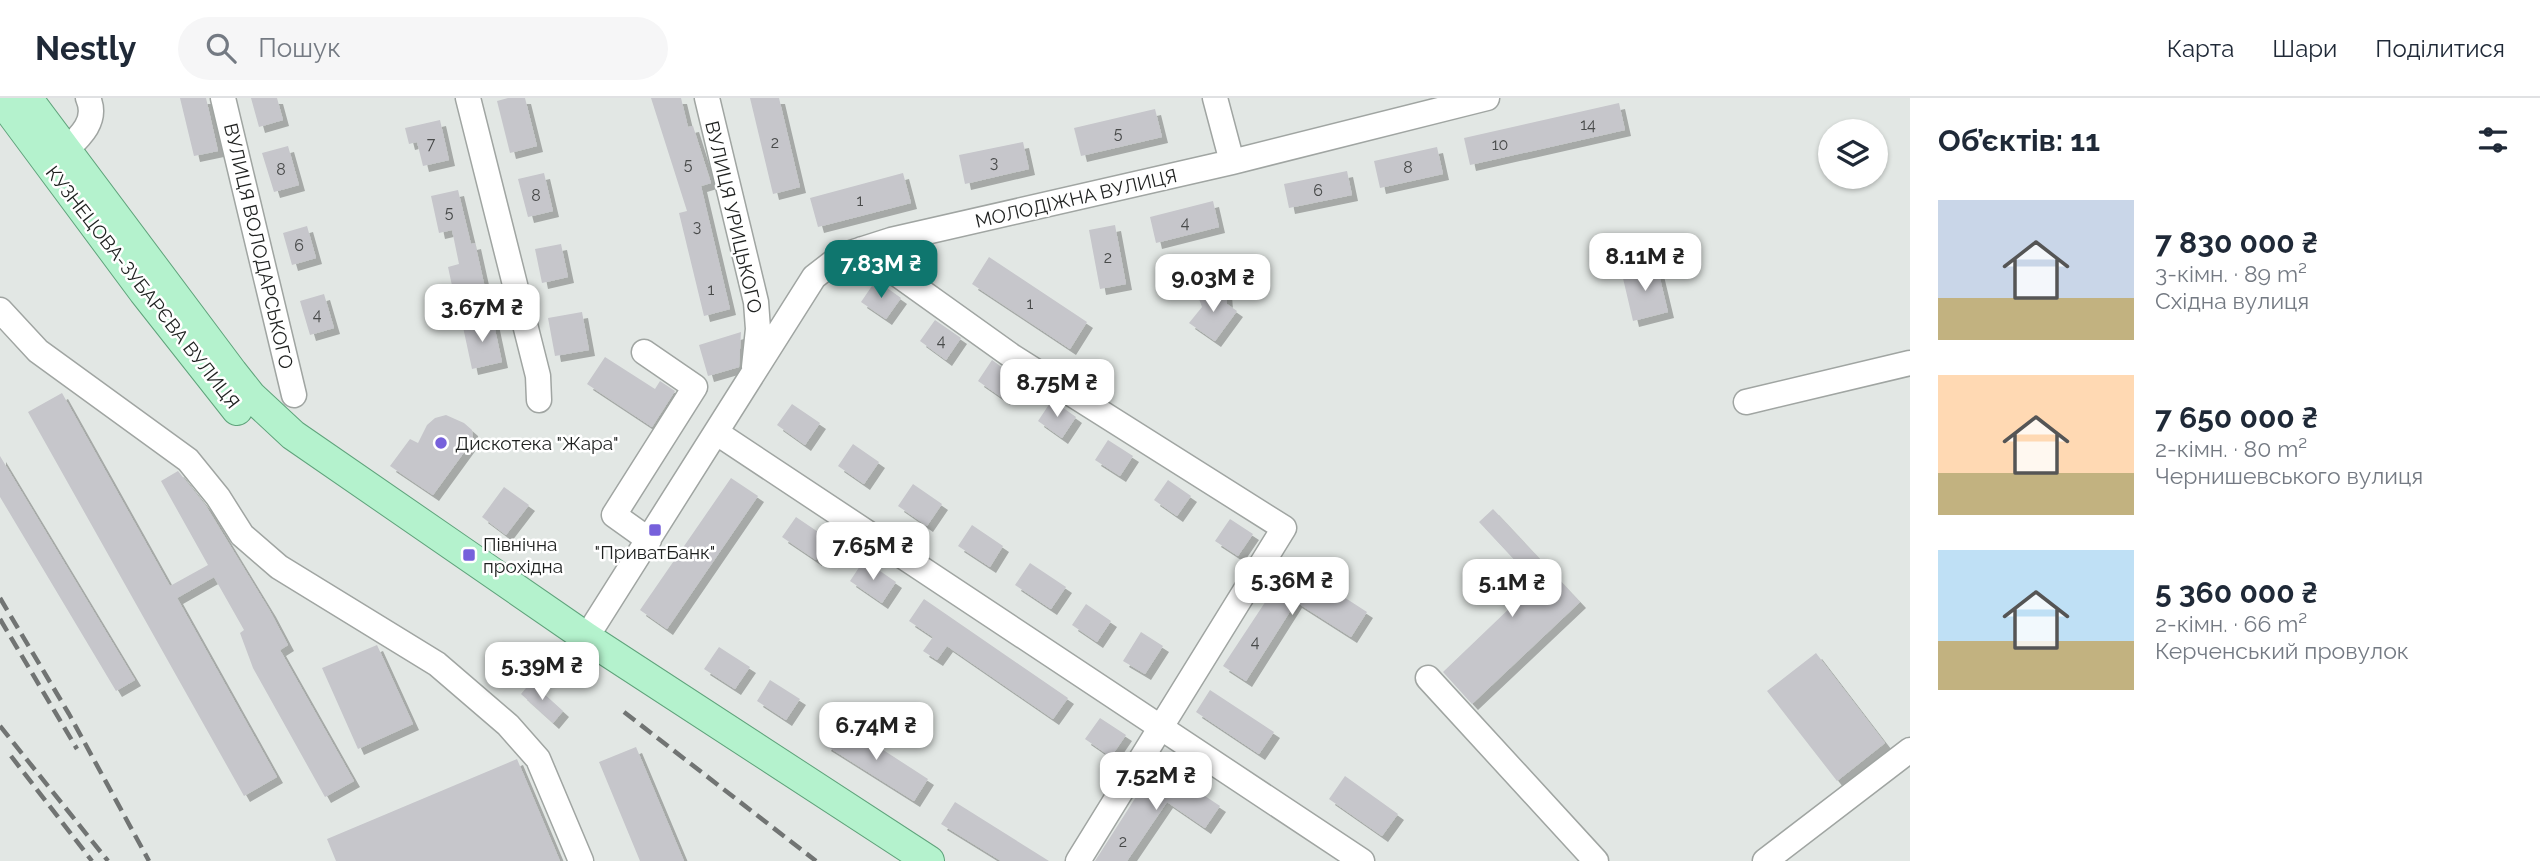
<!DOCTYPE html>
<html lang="uk">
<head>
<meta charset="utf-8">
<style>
	body { margin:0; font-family:Raleway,sans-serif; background:#f6f6f7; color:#1f2937; height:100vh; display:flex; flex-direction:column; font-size:26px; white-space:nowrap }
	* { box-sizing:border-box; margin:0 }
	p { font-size:23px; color:#747a83 }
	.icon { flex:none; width:38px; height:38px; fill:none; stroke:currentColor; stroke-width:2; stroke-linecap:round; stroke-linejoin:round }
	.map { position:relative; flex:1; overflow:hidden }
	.drawer { display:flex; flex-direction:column; background:#fff; width:630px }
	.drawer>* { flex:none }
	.buttons { position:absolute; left:1818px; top:21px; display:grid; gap:14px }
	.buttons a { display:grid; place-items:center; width:70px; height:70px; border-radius:50%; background:#fff; box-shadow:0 2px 5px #0004; font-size:35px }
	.price { position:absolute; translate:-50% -60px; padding:0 16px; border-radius:14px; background:#fff; color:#222; font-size:23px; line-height:46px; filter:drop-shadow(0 2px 4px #0008) }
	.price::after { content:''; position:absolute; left:50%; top:42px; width:21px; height:16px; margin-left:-10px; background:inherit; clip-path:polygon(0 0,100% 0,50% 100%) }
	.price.selected { background:#0f766e; color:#fff }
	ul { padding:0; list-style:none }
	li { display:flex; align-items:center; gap:21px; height:175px; padding:0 28px }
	li span { display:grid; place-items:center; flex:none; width:196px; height:140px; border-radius:0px; color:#555 }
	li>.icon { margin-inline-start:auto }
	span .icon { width:84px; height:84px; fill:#fffc; stroke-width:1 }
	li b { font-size:30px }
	h2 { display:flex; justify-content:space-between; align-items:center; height:84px; padding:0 28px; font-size:30px }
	header { display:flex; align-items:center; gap:42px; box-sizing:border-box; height:98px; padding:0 35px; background:#fff; border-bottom:2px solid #e0e1e3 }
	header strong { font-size:33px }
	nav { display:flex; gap:38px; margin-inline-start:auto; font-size:24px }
	.search { width:490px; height:63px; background:#f6f6f7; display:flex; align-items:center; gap:18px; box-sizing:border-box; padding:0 24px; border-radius:38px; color:#747a83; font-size:26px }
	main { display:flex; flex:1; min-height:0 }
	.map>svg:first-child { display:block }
	.building { fill:#c6c6cb; filter:url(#shadow) }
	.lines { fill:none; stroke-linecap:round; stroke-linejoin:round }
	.minor-casing { stroke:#a0a5a2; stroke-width:27 }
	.major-casing { stroke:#5fa37b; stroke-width:32 }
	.minor { stroke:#fff; stroke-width:24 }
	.major { stroke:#b4f2cd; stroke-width:30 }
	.rail { stroke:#717473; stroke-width:4.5; stroke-dasharray:14 7; stroke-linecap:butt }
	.poi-dot { fill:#7660db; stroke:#fff; stroke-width:2.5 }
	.labels { text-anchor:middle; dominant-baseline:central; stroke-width:5; stroke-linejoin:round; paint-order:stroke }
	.number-label { font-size:16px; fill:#484a4a }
	.street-label { font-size:19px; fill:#1e201f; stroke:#fff }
	.poi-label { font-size:19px; fill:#1e201f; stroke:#fff; text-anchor:start }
</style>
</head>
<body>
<header>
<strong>Nestly</strong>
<div class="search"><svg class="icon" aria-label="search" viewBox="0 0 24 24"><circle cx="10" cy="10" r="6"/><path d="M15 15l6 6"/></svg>Пошук</div>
<nav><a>Карта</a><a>Шари</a><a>Поділитися</a></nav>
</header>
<main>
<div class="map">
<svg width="1910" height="763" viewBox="0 0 1910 763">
	<defs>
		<filter id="shadow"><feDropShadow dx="6" dy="6" stdDeviation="0" flood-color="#0004"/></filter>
	</defs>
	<rect width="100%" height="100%" fill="#e2e7e4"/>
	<path class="building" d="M180,0H206L218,53L194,58Z
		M251,0H277L283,22L259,29Z
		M508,0H525L537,48L510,55L497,3Z
		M651,0H681L688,29L693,28L711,85L701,88L730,211L704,218L679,115L687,113Z
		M750,0H779L800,89L773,96Z
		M1619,5L1625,32L1470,67L1464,40Z
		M1155,11L1162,39L1081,58L1074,30Z
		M440,22L449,62L423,68L417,44L409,46L405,30Z
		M1023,44L1029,71L965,86L959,57Z
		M288,48L299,87L274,94L262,55Z
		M1437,49L1443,76L1380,90L1374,63Z
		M1347,73L1352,97L1289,110L1284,86Z
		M544,75L553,113L528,119L518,81Z
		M903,75L911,105L818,129L810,100Z
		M458,92L471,146L475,145L485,190L454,197L448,169L459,166L452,132L439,135L431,98Z
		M1213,103L1219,129L1156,145L1150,119Z
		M1115,127L1126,186L1100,191L1089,132Z
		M307,128L316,160L292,167L283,135Z
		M561,146L568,179L542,185L535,151Z
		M989,159L1087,224L1070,251L972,186Z
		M1657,168L1668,214L1633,223L1622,176Z
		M876,182L901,200L886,221L861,204Z
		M1226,192L1227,206L1237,213L1215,243L1189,225L1202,209L1198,198Z
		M324,196L334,230L310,237L300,203Z
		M582,214L589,252L555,258L548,220Z
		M493,222L502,264L472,271L463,229Z
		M935,222L961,240L946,262L920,243Z
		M741,234L739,269L708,278L699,247Z
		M605,259L655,291L660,283L675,293L652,329L587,286Z
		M992,262L1018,281L1004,301L978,283Z
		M62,295L170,488L208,467L161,383L178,373L206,408L270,513L288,547L280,552L354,683L325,699L253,570L240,535L244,532L214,479L177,500L277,679L244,698L28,314Z
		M1052,302L1076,319L1062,340L1038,323Z
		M792,306L820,325L805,347L777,327Z
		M446,317L464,325L472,332L473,342L433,397L390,368L410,341L418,345L427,327L435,320Z
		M1108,342L1133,358L1120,378L1095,362Z
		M853,346L879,364L864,386L838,368Z
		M0,358L135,582L116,593L0,399Z
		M731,380L758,398L667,531L640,512Z
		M1168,382L1191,398L1177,418L1154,402Z
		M913,386L942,406L927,428L898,408Z
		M504,389L529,407L506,437L482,419Z
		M1493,411L1580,504L1472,606L1443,574L1536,485L1479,424Z
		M796,419L830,442L816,462L782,439Z
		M1230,421L1253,436L1238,458L1215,443Z
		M972,427L1003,448L990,469L958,448Z
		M864,462L896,484L882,505L850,483Z
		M1030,465L1066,489L1051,511L1015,487Z
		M1291,465L1367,514L1351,539L1296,504L1246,583L1223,568Z
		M924,501L1068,600L1053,621L947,548L937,562L923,553L933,539L909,523Z
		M1086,506L1111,523L1097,544L1072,527Z
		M1141,534L1163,548L1145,576L1123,563Z
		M377,547L413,626L358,651L322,570Z
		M719,549L750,569L735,591L704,571Z
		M1816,555L1885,645L1837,683L1767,593Z
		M770,582L800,601L786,622L757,603Z
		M531,584L563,613L553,625L521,596Z
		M1210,592L1274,634L1259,656L1196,614Z
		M1100,620L1126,637L1111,659L1085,641Z
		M840,624L928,681L914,703L825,647Z
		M636,649L684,763H640L599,664Z
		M517,661L560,763H336L327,741Z
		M1157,666L1220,708L1205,730L1167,704L1127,763H1095Z
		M1345,678L1398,716L1382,738L1329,701Z
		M955,704L1049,763H1001L941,726Z"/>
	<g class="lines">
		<g class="minor-casing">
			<path id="minor" d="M223,0L294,297
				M468,0L538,278L539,302
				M707,0L756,204L758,231L754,269
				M1215,0L1232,64
				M66,52C81,38 98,22 88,0
				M862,151L1013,259L1284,430L1078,763
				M0,212L38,253L188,362L218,399L242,437L279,469L437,566L508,627L538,661L581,763
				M644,254L695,289L614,417L649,442
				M1746,304L1910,265
				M717,335L1362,763
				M579,551L814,179L841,158L891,142L1232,64L1487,0
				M1428,580L1596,763
				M1765,763L1910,652"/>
		</g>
		<g class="major-casing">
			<path id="major" d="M0,0L144,194L237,312
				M27,0L232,274L251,298L293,337L587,540L929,763"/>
		</g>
		<use href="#minor" class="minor"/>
		<use href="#major" class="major"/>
		<path class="rail" d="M0,500L69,616L149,763
			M0,521L77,651
			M624,614L816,763
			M0,628L108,763
			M11,658L92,763"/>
	</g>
	<g class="poi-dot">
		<circle cx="441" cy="345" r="7"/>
		<rect x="648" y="425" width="14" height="14" rx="3.5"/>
		<rect x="462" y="450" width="14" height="14" rx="3.5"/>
	</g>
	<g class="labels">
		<g class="number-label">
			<text x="1588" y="26">14</text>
			<text x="1118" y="35">5</text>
			<text x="775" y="44">2</text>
			<text x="431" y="45">7</text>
			<text x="1500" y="46">10</text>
			<text x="994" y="64">3</text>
			<text x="688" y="66">5</text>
			<text x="1408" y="69">8</text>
			<text x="281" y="71">8</text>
			<text x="1318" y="92">6</text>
			<text x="536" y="97">8</text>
			<text x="860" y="102">1</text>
			<text x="449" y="114">5</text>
			<text x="1185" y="124">4</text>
			<text x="697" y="128">3</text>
			<text x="299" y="147">6</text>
			<text x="1108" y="159">2</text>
			<text x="711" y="191">1</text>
			<text x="1030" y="205">1</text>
			<text x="317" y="216">4</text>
			<text x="941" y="242">4</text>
			<text x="1255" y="543">4</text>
			<text x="1123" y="743">2</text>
		</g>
		<g class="street-label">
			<text transform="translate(1076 100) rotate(-13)">МОЛОДІЖНА ВУЛИЦЯ</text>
			<text transform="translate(734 119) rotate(77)">ВУЛИЦЯ УРИЦЬКОГО</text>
			<text transform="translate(259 148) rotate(77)">ВУЛИЦЯ ВОЛОДАРСЬКОГО</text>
			<text transform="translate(143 189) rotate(52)">КУЗНЕЦОВА-ЗУБАРЄВА ВУЛИЦЯ</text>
		</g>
		<g class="poi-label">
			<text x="455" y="345">Дискотека "Жара"</text>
			<text x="483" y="446">Північна<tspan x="483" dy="22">прохідна</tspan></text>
			<text x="655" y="454" text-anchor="middle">"ПриватБанк"</text>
		</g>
	</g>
</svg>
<div class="buttons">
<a><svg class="icon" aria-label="layers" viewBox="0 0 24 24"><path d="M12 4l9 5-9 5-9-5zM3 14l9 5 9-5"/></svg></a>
</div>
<b class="price" style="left:1645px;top:195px">8.11M ₴</b>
<b class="price selected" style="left:881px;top:202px">7.83M ₴</b>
<b class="price" style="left:1213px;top:216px">9.03M ₴</b>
<b class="price" style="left:482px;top:246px">3.67M ₴</b>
<b class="price" style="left:1057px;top:321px">8.75M ₴</b>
<b class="price" style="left:873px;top:484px">7.65M ₴</b>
<b class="price" style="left:1292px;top:519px">5.36M ₴</b>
<b class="price" style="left:1512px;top:521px">5.1M ₴</b>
<b class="price" style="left:542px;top:604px">5.39M ₴</b>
<b class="price" style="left:876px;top:664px">6.74M ₴</b>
<b class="price" style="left:1156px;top:714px">7.52M ₴</b>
</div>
<section class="drawer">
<h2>Об’єктів: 11<svg class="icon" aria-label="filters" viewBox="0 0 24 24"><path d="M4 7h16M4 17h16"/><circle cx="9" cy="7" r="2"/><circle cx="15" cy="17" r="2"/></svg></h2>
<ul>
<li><span style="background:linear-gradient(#c9d6e8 70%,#c2b280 0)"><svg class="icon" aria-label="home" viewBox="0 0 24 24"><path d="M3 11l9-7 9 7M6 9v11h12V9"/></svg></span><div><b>7 830 000 ₴</b><p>3-кімн. · 89 m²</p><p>Східна вулиця</p></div></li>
<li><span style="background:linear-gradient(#ffd9b3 70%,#c2b280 0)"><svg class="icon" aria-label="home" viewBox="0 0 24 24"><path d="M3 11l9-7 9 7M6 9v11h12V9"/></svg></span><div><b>7 650 000 ₴</b><p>2-кімн. · 80 m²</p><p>Чернишевського вулиця</p></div></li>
<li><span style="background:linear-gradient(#bfe0f5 65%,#c2b280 0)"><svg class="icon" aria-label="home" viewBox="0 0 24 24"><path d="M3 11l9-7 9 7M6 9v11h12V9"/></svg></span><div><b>5 360 000 ₴</b><p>2-кімн. · 66 m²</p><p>Керченський провулок</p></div></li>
</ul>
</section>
</main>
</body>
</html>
